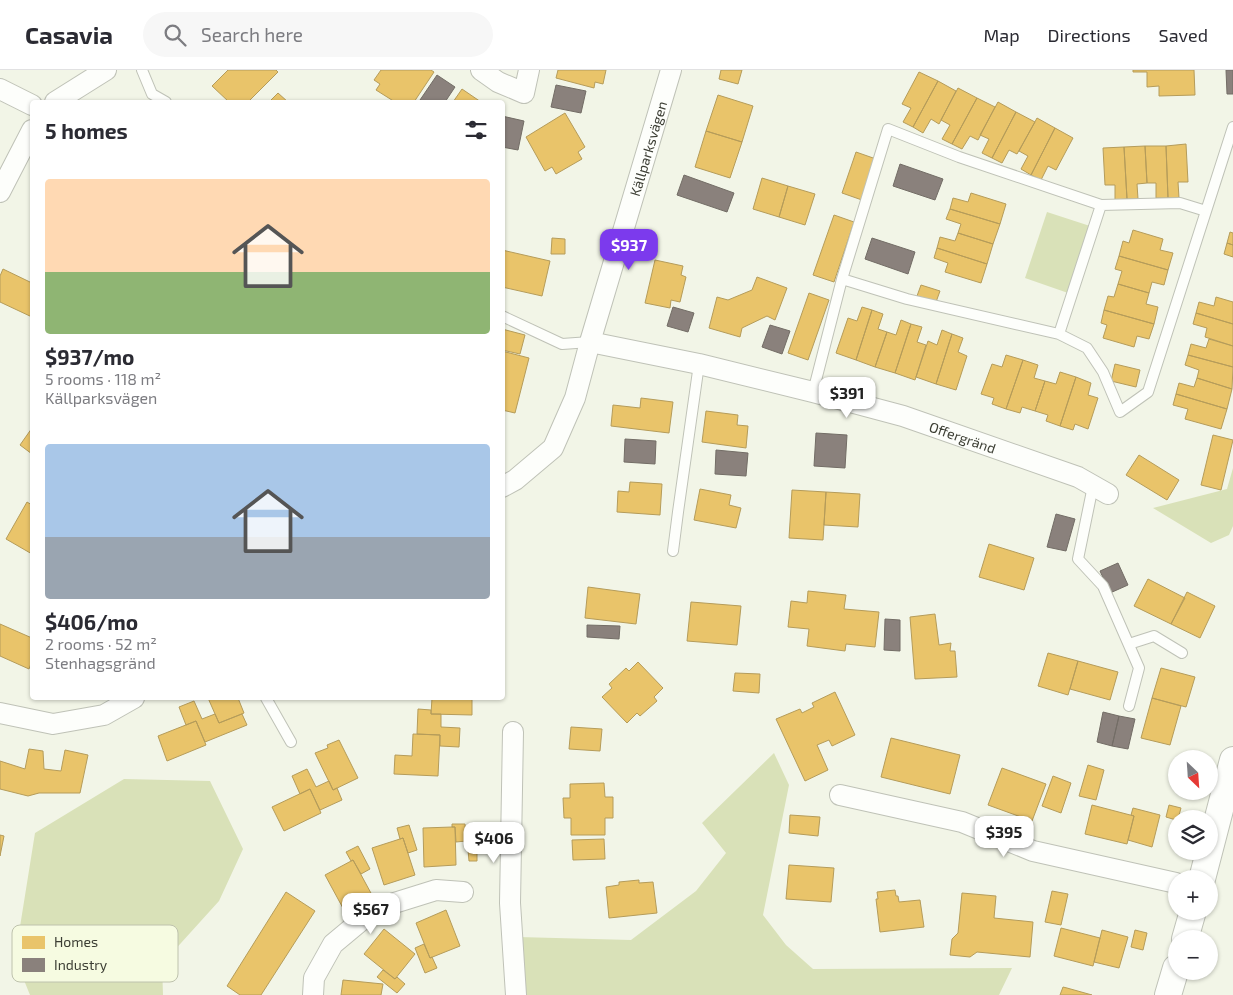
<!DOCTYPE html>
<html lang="en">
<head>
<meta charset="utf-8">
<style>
	body { margin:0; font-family:"Exo 2",sans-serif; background:#f7f7f7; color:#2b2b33; height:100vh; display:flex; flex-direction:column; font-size:19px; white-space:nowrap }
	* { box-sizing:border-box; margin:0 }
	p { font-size:16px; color:#7c7c81 }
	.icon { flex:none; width:28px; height:28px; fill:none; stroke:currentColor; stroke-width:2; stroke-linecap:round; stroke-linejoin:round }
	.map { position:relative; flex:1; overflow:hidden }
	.panel { position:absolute; left:30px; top:30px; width:475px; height:600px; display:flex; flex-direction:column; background:#fff; border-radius:5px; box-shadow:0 1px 4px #0004 }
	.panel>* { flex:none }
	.needle { width:32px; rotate:155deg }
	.buttons { position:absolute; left:1168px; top:680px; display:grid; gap:10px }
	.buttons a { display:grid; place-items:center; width:50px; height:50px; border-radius:50%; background:#fff; box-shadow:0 1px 4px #0004; font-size:25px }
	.price { position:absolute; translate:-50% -42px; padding:0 11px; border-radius:10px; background:#fff; color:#222; font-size:16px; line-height:32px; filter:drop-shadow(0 1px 2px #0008) }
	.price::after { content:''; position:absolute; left:50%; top:30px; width:15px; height:11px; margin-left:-8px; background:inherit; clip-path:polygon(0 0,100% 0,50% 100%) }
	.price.selected { background:#7c3aed; color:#fff }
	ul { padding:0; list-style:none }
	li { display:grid; align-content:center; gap:10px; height:265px; padding:0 15px }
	li span { display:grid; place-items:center; height:155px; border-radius:5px; color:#555 }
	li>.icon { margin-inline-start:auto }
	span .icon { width:90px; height:90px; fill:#fffc; stroke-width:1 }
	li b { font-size:21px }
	h2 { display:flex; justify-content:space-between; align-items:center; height:60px; padding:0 15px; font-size:21px }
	header { display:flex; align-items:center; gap:30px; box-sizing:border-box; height:70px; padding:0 25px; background:#fff; border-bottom:1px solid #e1e1e2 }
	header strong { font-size:24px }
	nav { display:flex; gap:28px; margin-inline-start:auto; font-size:18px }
	.search { width:350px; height:45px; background:#f7f7f7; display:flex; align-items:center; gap:12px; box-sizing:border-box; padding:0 18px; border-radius:28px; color:#7c7c81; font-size:19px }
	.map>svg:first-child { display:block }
	.green { fill:#d9e1b8 }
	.homes { fill:#e9c46a; stroke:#b59c5a }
	.industry { fill:#8a817c; stroke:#736d66 }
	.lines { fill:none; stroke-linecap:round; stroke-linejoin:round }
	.service-casing { stroke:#bfc2b7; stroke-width:12 }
	.minor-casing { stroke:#bfc2b7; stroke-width:22 }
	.tertiary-casing { stroke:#bfc2b7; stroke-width:28 }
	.service { stroke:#fdfefb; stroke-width:10 }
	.minor { stroke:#fdfefb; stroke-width:20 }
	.tertiary { stroke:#fdfefb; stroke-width:26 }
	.labels { text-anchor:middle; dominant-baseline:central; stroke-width:5; stroke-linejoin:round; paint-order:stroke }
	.street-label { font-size:14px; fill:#3c3e34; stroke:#f6fbe1 }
	.key { fill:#f6fbe1; stroke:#bec2ad; stroke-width:1 }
	.key-label { font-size:14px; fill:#3c3e34 }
</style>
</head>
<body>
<header>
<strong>Casavia</strong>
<div class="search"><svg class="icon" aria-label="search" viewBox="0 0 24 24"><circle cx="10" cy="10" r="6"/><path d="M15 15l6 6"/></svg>Search here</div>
<nav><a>Map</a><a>Directions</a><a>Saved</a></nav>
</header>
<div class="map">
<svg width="1233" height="925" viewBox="0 0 1233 925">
	<rect width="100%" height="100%" fill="#f2f5e7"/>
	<path class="green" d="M1047,142L1090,156L1068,223L1025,208Z
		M1233,398V456L1229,465L1211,473L1153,438L1227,419Z
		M774,683L789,715L763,845L786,875L813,899L1012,898L999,925H524L518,867L631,870L696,821L726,783L702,753Z
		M124,709L210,711L243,779L219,831L162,894L163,925H30L15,888L35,763Z"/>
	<path class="homes" d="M228,0H276L278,2L248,32H229L212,16Z
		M381,0H431L434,2L414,32H408L406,31L405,32H395L376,20L380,14L374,10Z
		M558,0H606L603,14L595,12L594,18L556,8Z
		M721,0H742L738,14L719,9Z
		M1133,0H1194L1195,25L1159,26V16L1147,17V2H1133Z
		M919,2L938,11L913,57L903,52L911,38L902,34Z
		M938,11L956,21L939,54L931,49L923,63L913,57Z
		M958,18L977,28L952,74L942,69L950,55L941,50Z
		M462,19L481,32H453Z
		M278,23L288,32H269Z
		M718,25L753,36L742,72L706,61Z
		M977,28L995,37L978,70L970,66L962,79L952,74Z
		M998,32L1016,42L992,88L982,83L989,69L980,65Z
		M1016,42L1035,52L1017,84L1009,80L1002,93L992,88Z
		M565,43L585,77L578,82L582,89L556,104L552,97L545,101L526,67Z
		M1037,48L1055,58L1031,105L1021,99L1028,86L1019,81Z
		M1055,58L1073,68L1056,100L1048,96L1041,110L1031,105Z
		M706,61L742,72L730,108L695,97Z
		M1186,74L1188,112H1178L1179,128H1168L1166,76Z
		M1145,76H1166L1168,128H1156V113H1147Z
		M1145,76L1147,113L1137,114L1138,129H1127L1124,77Z
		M1124,77L1127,129L1115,130V115H1105L1103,78Z
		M856,82L876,89L862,130L842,123Z
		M762,108L788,116L779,147L753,139Z
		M788,116L815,124L805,155L779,147Z
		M971,123L1006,134L1000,154L950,139L953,128L968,132Z
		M950,139L1000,154L993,174L958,163L961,154L946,149Z
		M834,145L854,152L834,212L813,205Z
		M1133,160L1163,169L1160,180L1173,183L1168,200L1119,186L1123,171L1129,173Z
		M1230,162L1233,163V175L1227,173Z
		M958,163L993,174L987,194L937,178L940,167L955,171Z
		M552,168L565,169V184H551Z
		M1227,173L1233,175V187L1224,184Z
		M937,178L987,194L981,213L945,202L948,193L934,188Z
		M502,180L550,191L542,226L502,217Z
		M1119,186L1168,200L1164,215L1152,212L1149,223L1118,214L1122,201L1115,199Z
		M655,190L683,196L681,205L686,207L680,232L671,230L670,238L645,233Z
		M3,199L32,213V247L0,232V206Z
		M757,207L787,218L775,250L767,246L742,258L740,267L709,258L717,227L728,230L752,220Z
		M1118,214L1149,223L1146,234L1158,237L1154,254L1104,240L1108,226L1114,227Z
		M921,215L940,221L936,232L917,226Z
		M809,223L829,230L808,290L788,283Z
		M1216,227L1233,232V254L1196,243L1199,232L1214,236Z
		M862,237L872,240L856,290L836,283L848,248L857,251Z
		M872,240L883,244L878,259L887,262L875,297L856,290Z
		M1104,240L1154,254L1149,269L1137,266L1134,277L1103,268L1107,255L1101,253Z
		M1196,243L1233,254V276L1205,267L1207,258L1193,254Z
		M901,250L911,254L895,303L875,297L887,262L896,265Z
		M911,254L922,257L917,272L926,275L915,310L895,303Z
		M502,259L525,265L520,284L502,280Z
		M942,260L952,264L936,314L916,307L928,271L937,275Z
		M952,264L963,268L958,282L967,286L956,320L936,314Z
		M1209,269L1233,276V297L1188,285L1191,274L1206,278Z
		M502,281L529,288L515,343L502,340Z
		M1006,285L1023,290L1006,339L992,334L994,328L981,324L992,294L1002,297Z
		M1188,285L1233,297L1232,319L1197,308L1199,300L1185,295Z
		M1023,290L1038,295L1034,308L1045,311L1035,341L1022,337L1020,343L1006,339Z
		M1115,294L1140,300L1136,317L1111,311Z
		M1060,302L1076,307L1060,356L1046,351L1048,345L1035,341L1045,311L1056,314Z
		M1076,307L1091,313L1088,325L1098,328L1088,359L1075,354L1073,360L1060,356Z
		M1197,308L1232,319L1227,339L1176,324L1179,313L1194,317Z
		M1176,324L1227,339L1221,359L1185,349L1188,339L1173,335Z
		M641,328L673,332L669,363L611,356L613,335L640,338Z
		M706,341L738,345L737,355L748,356L746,378L702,372Z
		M32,358V384L20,375Z
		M1213,365L1233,370L1221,420L1201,415Z
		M1139,385L1179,410L1167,430L1126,405Z
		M630,412L662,414L660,445L617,442L618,421L629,422Z
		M700,419L731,425L729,435L741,438L736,458L694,450Z
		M792,420L826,422L823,470L789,468Z
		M826,422L860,424L858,457L824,455Z
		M27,432L32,435V484L6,469Z
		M989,474L1034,488L1024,520L979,507Z
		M1148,509L1185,528L1171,554L1134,536Z
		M588,517L640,524L636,554L585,548Z
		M808,521L846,525L844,539L879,542L875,577L846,574L845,581L807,576L809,559L788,557L791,531L807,533Z
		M1187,522L1215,536L1200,568L1171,554Z
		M691,532L741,536L737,575L687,571Z
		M935,544L939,575L951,573L950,581H955L957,607L915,609L910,547Z
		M0,554L32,568V591L29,599L0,586Z
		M1048,583L1078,591L1068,625L1038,616Z
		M1078,591L1118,602L1110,630L1070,619Z
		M638,592L663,618L654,627L657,631L640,646L637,643L627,653L602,627L612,618L609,614L626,598L629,601Z
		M1161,598L1195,607L1186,637L1152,628Z
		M735,603L760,604L759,623L733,621Z
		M835,622L855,665L832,676L829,670L817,675L828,700L805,711L776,649L800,639L802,643L814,637L812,633Z
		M208,628H238L244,643L219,653Z
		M432,628H472V645L431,644Z
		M1152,628L1181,636L1170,675L1141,668Z
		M194,631L202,649L215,644L219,653L242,644L247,655L205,672L196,651L186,655L179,637Z
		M418,639L431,640V644H441V657L460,658L459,677L440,676V665L417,664Z
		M196,651L206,675L167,691L158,666Z
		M571,657L602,659L600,681L569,679Z
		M413,664L440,665L438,706L394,704L395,685L412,686Z
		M891,668L960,685L950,724L881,707Z
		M339,670L358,708L333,720L315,683L328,678L327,675Z
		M29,679L43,681L44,699L61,701L65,680L88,685L80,723H39L28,726L0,719V691L25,699Z
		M1088,695L1104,700L1096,730L1079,726Z
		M1002,698L1046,714L1032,751L988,735Z
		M307,699L316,717L329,711L333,720L337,718L342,730L320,740L310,719L300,724L292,706Z
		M1053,706L1071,713L1061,743L1042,736Z
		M604,713L605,727H613V748H605V765H571V748H564L563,728H570V714Z
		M310,719L321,743L284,761L272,737Z
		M1092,735L1134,746L1127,774L1085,764Z
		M1169,735L1181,738L1178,749H1176V750L1166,747Z
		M1133,738L1160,745L1152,777L1128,770L1134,746L1131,745Z
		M790,745L820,747L818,766L789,763Z
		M452,754H465L466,771L456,772L455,757H452Z
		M409,755L417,780L408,783L403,768L400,769L397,758Z
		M452,757H455L456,795L424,797L423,758Z
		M0,765L4,766L0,786Z
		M403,768L415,805L384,815L372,778Z
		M604,769L605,789L573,790L572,770Z
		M358,776L370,799L361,804L353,790L351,791L346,782Z
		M468,780H477V791H469Z
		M353,790L372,825L344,840L325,805Z
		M789,795L834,798L831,832L786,829Z
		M639,810V813L653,812L657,843L609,848L606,817L619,815V812Z
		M895,820L896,826H898L899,832L920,830L924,857L880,862L876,829H878L877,822Z
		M1052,821L1068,824L1061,855L1045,852Z
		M286,822L315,841L261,925H240L227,916Z
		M962,823L996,826L994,848L1033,852L1030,887L977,882L970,887L950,885L952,869L958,863Z
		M446,840L460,876L430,888L416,853Z
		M1061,858L1100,868L1093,896L1054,886Z
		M384,859L415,884L395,909L364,884Z
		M1102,860L1128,867L1119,898L1094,892Z
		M1135,860L1147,863L1143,880L1131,877Z
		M424,874L430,888L432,887L437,898L425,903L415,878Z
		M383,900L395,909L397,907L405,914L397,923L377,907Z
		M343,910L383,914L381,925H341Z
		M1063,917L1067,918L1092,925H1060Z"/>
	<path class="industry" d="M1226,0H1233V24H1227Z
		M437,5L455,17L445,32H424L420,30Z
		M556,15L586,21L581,43L551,37Z
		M502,46L524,51L518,80L502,77Z
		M900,94L943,109L935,130L893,116Z
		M684,105L734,123L727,142L677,125Z
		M872,168L915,182L908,204L865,189Z
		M673,237L694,243L688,262L667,256Z
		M770,255L790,261L782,284L762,277Z
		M816,363L847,365L845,398L814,396Z
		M625,369L656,371L655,394L624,392Z
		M716,380L748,383L746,406L715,404Z
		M1056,444L1075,449L1066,481L1047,477Z
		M1118,493L1128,515L1110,523L1100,501Z
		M885,549L900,550V581L884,580Z
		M587,555L620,556L619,569L587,567Z
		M1103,642L1119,646L1112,676L1097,672Z
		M1119,646L1135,649L1128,679L1112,676Z"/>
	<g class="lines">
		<g class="service-casing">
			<path id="service" d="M142,0L152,24L166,32
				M842,209L907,229L1059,264L1087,278L1103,302L1120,342L1148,322L1233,57
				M502,246L562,274L590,272
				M1059,264L1101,135
				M813,322L842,209L888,59L959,87L1101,135L1180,133L1206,141
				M1093,416L1078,489L1103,516L1139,598L1129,636
				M673,481L678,442L699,294
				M1129,574L1154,566L1182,583
				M266,628L291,672"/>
		</g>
		<g class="minor-casing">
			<g id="minor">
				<path d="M481,0L498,12L524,23L529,0"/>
				<path d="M0,19L32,35"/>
				<path d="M55,32L106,0"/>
				<path d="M0,122L32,60"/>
				<path id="s1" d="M590,272L699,294L813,322L903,346L1078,407L1108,424"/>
				<path id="s2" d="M502,417L515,410L553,378L575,328L590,272L671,0"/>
				<path d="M0,643L53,654L104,645L134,628"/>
				<path d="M513,662L510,833L516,925"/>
				<path d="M840,725L962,752L1033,781L1176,813"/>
				<path d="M313,925L314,908L333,874L375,839L436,820L463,822"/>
			</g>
		</g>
		<g class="tertiary-casing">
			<path id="tertiary" d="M1202,809L1233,690
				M1185,869L1193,841
				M1168,925L1176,898"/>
		</g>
		<use href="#service" class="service"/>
		<use href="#minor" class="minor"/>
		<use href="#tertiary" class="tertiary"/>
	</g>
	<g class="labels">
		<g class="street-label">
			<text stroke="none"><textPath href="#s2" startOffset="379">Källparksvägen</textPath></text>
			<text stroke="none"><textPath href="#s1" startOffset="385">Offergränd</textPath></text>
		</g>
	</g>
	<rect x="12" y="855" width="166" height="57" rx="8" class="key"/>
	<rect x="22" y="866" width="23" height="13" fill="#e9c46a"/>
	<rect x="22" y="888" width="23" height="14" fill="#8a817c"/>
	<g class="key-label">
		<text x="54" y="877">Homes</text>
		<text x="54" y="900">Industry</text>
	</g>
</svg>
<div class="buttons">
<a><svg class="needle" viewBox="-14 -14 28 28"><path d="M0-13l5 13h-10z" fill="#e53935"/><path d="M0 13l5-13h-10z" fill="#7c7c81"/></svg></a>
<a><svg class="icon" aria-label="layers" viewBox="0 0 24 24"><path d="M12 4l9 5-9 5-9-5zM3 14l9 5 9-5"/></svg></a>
<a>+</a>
<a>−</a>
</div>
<b class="price selected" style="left:629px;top:201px">$937</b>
<b class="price" style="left:847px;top:349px">$391</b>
<b class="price" style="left:1004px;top:788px">$395</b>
<b class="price" style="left:494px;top:794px">$406</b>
<b class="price" style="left:371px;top:865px">$567</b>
<section class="panel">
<h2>5 homes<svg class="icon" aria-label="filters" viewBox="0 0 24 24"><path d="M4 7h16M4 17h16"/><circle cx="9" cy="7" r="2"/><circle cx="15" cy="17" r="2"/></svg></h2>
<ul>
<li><span style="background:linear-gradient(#ffd9b3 60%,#8fb573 0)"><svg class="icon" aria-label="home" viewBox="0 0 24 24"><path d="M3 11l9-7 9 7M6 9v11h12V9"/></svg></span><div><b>$937/mo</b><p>5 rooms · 118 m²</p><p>Källparksvägen</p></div></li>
<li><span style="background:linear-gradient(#a9c7e8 60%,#9aa5b1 0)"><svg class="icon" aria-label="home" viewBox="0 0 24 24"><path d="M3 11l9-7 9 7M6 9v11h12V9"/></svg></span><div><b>$406/mo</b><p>2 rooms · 52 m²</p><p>Stenhagsgränd</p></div></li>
</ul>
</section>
</div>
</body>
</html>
